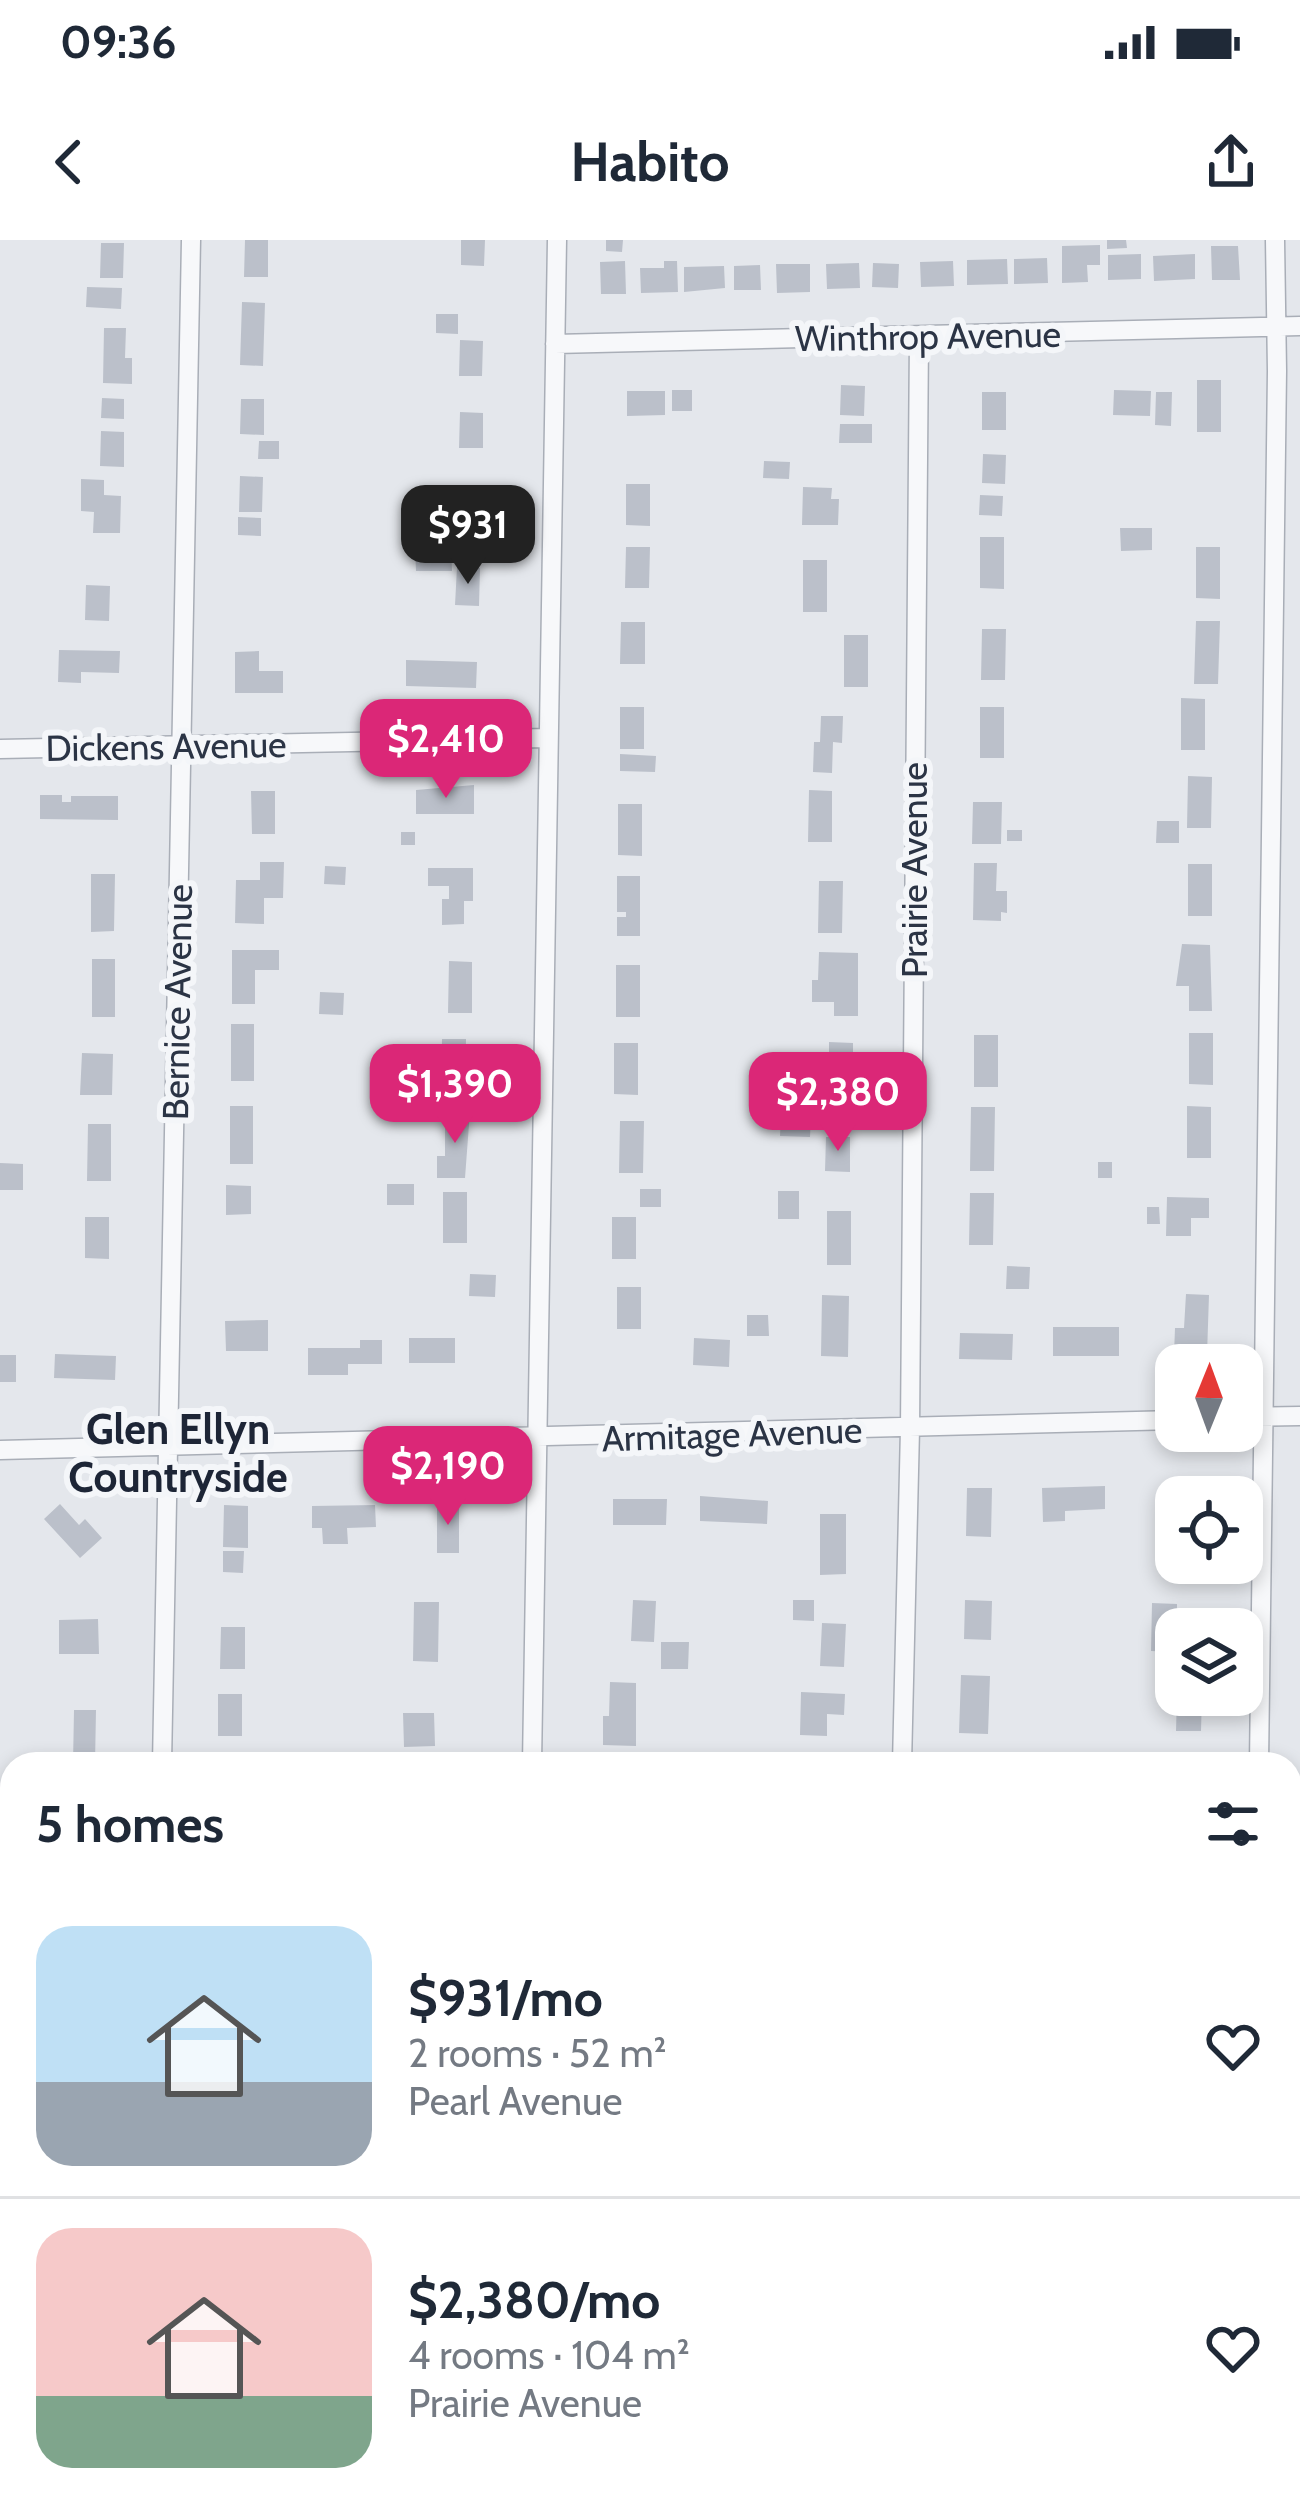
<!DOCTYPE html>
<html lang="en">
<head>
<meta charset="utf-8">
<style>
	body { margin:0; font-family:Cabin,sans-serif; background:#f2f2f3; color:#1f2937; height:100vh; display:flex; flex-direction:column; font-size:45px; white-space:nowrap }
	* { box-sizing:border-box; margin:0 }
	p { font-size:39px; color:#747a83 }
	.icon { flex:none; width:66px; height:66px; fill:none; stroke:currentColor; stroke-width:2; stroke-linecap:round; stroke-linejoin:round }
	.map { position:relative; flex:1; overflow:hidden }
	.sheet { position:absolute; left:0px; top:1512px; width:1302px; height:768px; display:flex; flex-direction:column; background:#fff; border-radius:36px 36px 0 0; box-shadow:0 6px 18px #0003 }
	.sheet>* { flex:none }
	.needle { width:78px; rotate:1deg }
	.controls { position:absolute; left:1155px; top:1104px; display:grid; gap:24px }
	.controls a { display:grid; place-items:center; width:108px; height:108px; border-radius:24px; background:#fff; box-shadow:0 6px 18px #0003; font-size:60px }
	.price { position:absolute; translate:-50% -102px; padding:0 27px; border-radius:24px; background:#db2777; color:#fff; font-size:39px; line-height:78px; filter:drop-shadow(0 3px 6px #0008) }
	.price::after { content:''; position:absolute; left:50%; top:72px; width:36px; height:27px; margin-left:-18px; background:inherit; clip-path:polygon(0 0,100% 0,50% 100%) }
	.price.on { background:#222; color:#fff }
	ul { padding:0; list-style:none }
	li { display:flex; align-items:center; gap:36px; height:300px; padding:0 36px }
	li+li { border-top:3px solid #e0e1e3 }
	li span { display:grid; place-items:center; flex:none; width:336px; height:240px; border-radius:36px; color:#555 }
	li>.icon { margin-inline-start:auto }
	span .icon { width:144px; height:144px; fill:#fffc; stroke-width:1 }
	li b { font-size:51px }
	h2 { display:flex; justify-content:space-between; align-items:center; height:144px; padding:0 36px; font-size:51px }
	.status { display:flex; justify-content:space-between; align-items:center; height:84px; padding:0 60px; background:#fff; direction:ltr }
	.status svg { height:33px; fill:currentColor }
	header { display:flex; justify-content:space-between; align-items:center; height:156px; padding:0 36px; background:#fff; font-size:54px; font-weight:700 }
	.map>svg:first-child { display:block }
	.building { fill:#bbc0ca }
	.lines { fill:none; stroke-linecap:round; stroke-linejoin:round }
	.minor-casing { stroke:#a9aeb7; stroke-width:21 }
	.minor { stroke:#f7f8fa; stroke-width:18 }
	.labels { text-anchor:middle; dominant-baseline:central; stroke-width:12; stroke-linejoin:round; paint-order:stroke }
	.street-label { font-size:36px; fill:#2b3445; stroke:#f4f6f9 }
	.quarter-label { font-size:42px; font-weight:bold; fill:#1d2536; stroke:#f4f6f9 }
</style>
</head>
<body>
<div class="status"><b>09:36</b><svg viewBox="0 0 49 12"><path d="M0 12V9h3v3zM5 12V6h3v6zM10 12V3h3v9zM15 12V0h3v12zM26 1h20v11H26zM47 4h2v5h-2z"/></svg></div>
<header><svg class="icon" aria-label="back" viewBox="0 0 24 24"><path d="M15 5l-7 7 7 7"/></svg>Habito<svg class="icon" aria-label="share" viewBox="0 0 24 24"><path d="M12 15V3M7 8l5-5 5 5M5 13v7h14v-7"/></svg></header>
<div class="map">
<svg width="1300" height="2280" viewBox="0 0 1300 2280">
	<rect width="100%" height="100%" fill="#e4e7ec"/>
	<path class="building" d="M245,0H268V37H244Z
		M461,0H485L484,26L461,25Z
		M606,0H623L622,12L606,11Z
		M1107,0H1126L1127,8L1107,9Z
		M101,3H124L123,38H100Z
		M1100,5V25H1087L1088,42L1062,43V6Z
		M1211,6H1238L1240,40H1212Z
		M1141,14V39L1108,40V15Z
		M1195,14V39L1154,41L1153,16Z
		M1047,18L1048,43L1014,44V19Z
		M1007,19L1008,44L967,45V20Z
		M625,21L626,54H601L600,22Z
		M664,21H677L678,52L641,53L640,28H664Z
		M953,21L954,46L921,47L920,22Z
		M859,23L860,48L827,49L826,24Z
		M873,23L899,24L898,48L872,47Z
		M776,24H810V52L777,53Z
		M760,25L761,50H734V26Z
		M724,26L725,48L684,52V27Z
		M87,47L122,48L121,69L86,67Z
		M242,62L265,63L263,126L240,125Z
		M436,74H458V94L436,93Z
		M104,88H126L125,118H132V144L103,143Z
		M460,100L483,101L482,136H459Z
		M1197,140H1221V192H1197Z
		M841,145L865,146L864,176L840,175Z
		M672,150H692V171H672Z
		M1114,150L1151,151L1150,176L1113,175Z
		M627,151H665V175L627,176Z
		M982,152H1006V190H982Z
		M1156,152H1172L1171,186L1155,185Z
		M102,158L124,159V179L101,178Z
		M241,159H264V195L240,194Z
		M460,172L483,173V208H459Z
		M840,184H872V203H839Z
		M101,191L124,192V227L100,226Z
		M259,201H279V219H258Z
		M983,214L1006,215L1005,244L982,243Z
		M764,221L790,222L789,239L763,238Z
		M240,236L263,237L262,272H239Z
		M81,239L104,240V255L121,256L120,293H93L94,272L81,271Z
		M626,244H650V286L626,285Z
		M803,247L832,248L831,259H839L838,285H802Z
		M980,255L1003,256L1002,276L979,275Z
		M238,277L261,278V296L238,295Z
		M1120,288H1152V310L1121,311Z
		M980,297H1004V349L980,348Z
		M451,306L452,331H416L415,307Z
		M626,307H650L649,348H625Z
		M1196,307H1220V359L1196,358Z
		M803,320H827V372H803Z
		M457,327L480,328L479,366L455,365Z
		M86,345L110,346L109,381L85,380Z
		M1196,381H1220L1218,444H1194Z
		M621,382H645V424H620Z
		M982,389H1006L1005,440H981Z
		M844,395H868V447H844Z
		M59,410L120,411L119,433L81,432V443L58,442Z
		M259,411V431H283V453H235V412Z
		M406,420L477,422L476,448L406,446Z
		M1181,458L1205,459V510H1181Z
		M620,467H644V509H620Z
		M980,467H1004V518H980Z
		M821,476H843L842,503L833,502L832,533L813,532L814,502H820Z
		M620,514L656,516L655,532L620,531Z
		M1188,536L1212,537L1211,588H1187Z
		M474,545V574H416V550Z
		M809,550L832,551V602H808Z
		M251,551H275V594H252Z
		M40,555H62V562H71V556H118V580L40,579Z
		M973,562H1002L1001,604H972Z
		M618,564H642V616L618,615Z
		M1157,581H1179V603H1156Z
		M1007,590H1022V601H1007Z
		M401,592H415V605H401Z
		M260,622H284L283,658H264V684L235,683L236,640H260Z
		M974,623H997L996,651H1007V673L1001,672V681L973,680Z
		M1188,624H1212V676H1188Z
		M325,626L346,627L345,645L324,644Z
		M428,628H473V661H464V684L442,685V659H449V646H428Z
		M91,634H115L114,691L91,692Z
		M617,636H640V696H617V677H626V672H617Z
		M819,641H843L842,693H818Z
		M1182,704L1210,705L1212,771H1189V746H1176Z
		M232,710H279V730H255V764H232Z
		M819,712L858,713V776H834V762H812V740H818Z
		M92,719H115V777H92Z
		M449,721L472,722V773H448Z
		M616,725H640V777H616Z
		M320,752L344,753L343,775L319,774Z
		M231,784H254V841H231Z
		M1189,793H1213V845L1189,844Z
		M974,795H998V847H974Z
		M442,799H466L465,851H441Z
		M829,802L853,803V854H829Z
		M614,803H638V855L614,854Z
		M82,813L113,814L112,855H80Z
		M230,866H253V924H230Z
		M1187,866L1211,867V918H1187Z
		M971,867H995L994,931H970Z
		M445,871H470L465,938H437V916H445Z
		M781,874L811,875L810,897L780,896Z
		M620,881H644L643,933H619Z
		M88,884H111V941H87Z
		M826,897H850V932L825,931Z
		M1098,922H1112V938H1098Z
		M0,923L23,924V950H0Z
		M387,944H414V965H387Z
		M226,945L251,946V974L226,975Z
		M640,949H661V967H640Z
		M778,951H799V979H778Z
		M443,952H467V1003H443Z
		M970,953H994L993,1005H969Z
		M1167,957L1209,958V978H1191V996H1166Z
		M1147,967H1159L1160,984H1147Z
		M827,971H851V1025H827Z
		M85,977H109V1019L85,1018Z
		M612,977H636V1019H612Z
		M1007,1026L1030,1027L1029,1049H1006Z
		M470,1034L496,1035L495,1057L469,1056Z
		M617,1047H641V1089H617Z
		M1186,1054L1209,1055L1207,1115L1174,1114L1175,1088H1184Z
		M822,1055L849,1056L848,1117L821,1116Z
		M747,1075H768L769,1096H747Z
		M268,1080V1111H226L225,1081Z
		M1053,1087H1119V1116H1053Z
		M960,1093L1013,1094L1012,1120L959,1119Z
		M409,1098H455V1123H409Z
		M694,1098L730,1100L729,1127L693,1125Z
		M360,1100H382V1124H348V1135H308V1108H360Z
		M55,1114L116,1116L115,1140L54,1138Z
		M0,1115H16V1142H0Z
		M1179,1243H1204L1203,1257H1179Z
		M1105,1246V1269L1065,1271V1281L1043,1282L1042,1248Z
		M967,1248H992L991,1297L966,1296Z
		M700,1256L768,1261L767,1284L700,1281Z
		M613,1259H667L666,1285H613Z
		M437,1262H459V1313H437Z
		M60,1264L79,1285L85,1279L102,1298L80,1318L44,1279Z
		M224,1265L248,1266V1308L223,1307Z
		M375,1265L376,1287L347,1288L348,1304H323L322,1288H312V1266Z
		M820,1274H846V1334L820,1335Z
		M223,1311H244L243,1333L223,1332Z
		M633,1360L656,1361L654,1402L631,1401Z
		M793,1360H814V1381L793,1380Z
		M965,1360L992,1361L991,1400L964,1399Z
		M414,1362H439L438,1422L413,1421Z
		M1152,1363L1177,1364L1176,1412L1151,1411Z
		M98,1379L99,1414H59V1380Z
		M822,1383L846,1384L844,1427L820,1426Z
		M221,1387H245V1429H220Z
		M661,1402H689L688,1429H661Z
		M961,1435L990,1436L988,1494L959,1493Z
		M610,1442L636,1443V1506L603,1505V1476H609Z
		M801,1452L845,1454L844,1475L827,1474V1496L800,1495Z
		M218,1454H242V1496H218Z
		M1177,1455H1202L1201,1491H1176Z
		M74,1470H96L95,1524H73Z
		M403,1473H434L435,1506L404,1507Z"/>
	<g class="lines">
		<g class="minor-casing">
			<path id="minor" d="M555,104L1300,86
				M0,509L548,498
				M1242,1177L1300,1176
				M0,1210L1176,1180
				M162,1524L191,0
				M532,1524L557,0
				M902,1524L910,1189L919,97
				M1259,1524L1277,131L1275,0
				M889,2268L890,2280
				M148,2280V2268
				M516,2280V2268
				M944,2280L1300,2268"/>
		</g>
		<use href="#minor" class="minor"/>
	</g>
	<g class="labels">
		<g class="street-label">
			<text transform="translate(928 96) rotate(-1)">Winthrop Avenue</text>
			<text transform="translate(166 506) rotate(-1)">Dickens Avenue</text>
			<text transform="translate(914 630) rotate(-90)">Prairie Avenue</text>
			<text transform="translate(177 762) rotate(-89)">Bernice Avenue</text>
			<text transform="translate(732 1194) rotate(-2)">Armitage Avenue</text>
		</g>
		<g class="quarter-label">
			<text x="178" y="1189">Glen Ellyn<tspan x="178" dy="48">Countryside</tspan></text>
		</g>
	</g>
</svg>
<div class="controls">
<a><svg class="needle" viewBox="-14 -14 28 28"><path d="M0-13l5 13h-10z" fill="#e53935"/><path d="M0 13l5-13h-10z" fill="#747a83"/></svg></a>
<a><svg class="icon" aria-label="locate" viewBox="0 0 24 24"><circle cx="12" cy="12" r="6"/><path d="M12 2v4M12 18v4M2 12h4M18 12h4"/></svg></a>
<a><svg class="icon" aria-label="layers" viewBox="0 0 24 24"><path d="M12 4l9 5-9 5-9-5zM3 14l9 5 9-5"/></svg></a>
</div>
<b class="price on" style="left:468px;top:347px">$931</b>
<b class="price" style="left:446px;top:561px">$2,410</b>
<b class="price" style="left:455px;top:906px">$1,390</b>
<b class="price" style="left:838px;top:914px">$2,380</b>
<b class="price" style="left:448px;top:1288px">$2,190</b>
<section class="sheet">
<h2>5 homes<svg class="icon" aria-label="filters" viewBox="0 0 24 24"><path d="M4 7h16M4 17h16"/><circle cx="9" cy="7" r="2"/><circle cx="15" cy="17" r="2"/></svg></h2>
<ul>
<li><span style="background:linear-gradient(#bfe0f5 65%,#9aa5b1 0)"><svg class="icon" aria-label="home" viewBox="0 0 24 24"><path d="M3 11l9-7 9 7M6 9v11h12V9"/></svg></span><div><b>$931/mo</b><p>2 rooms · 52 m²</p><p>Pearl Avenue</p></div><svg class="icon" aria-label="heart" viewBox="0 0 24 24"><path d="M12 20l-8-8c-3-5 5-10 8-4 3-6 11-1 8 4z"/></svg></li>
<li><span style="background:linear-gradient(#f6c9c9 70%,#7fa58c 0)"><svg class="icon" aria-label="home" viewBox="0 0 24 24"><path d="M3 11l9-7 9 7M6 9v11h12V9"/></svg></span><div><b>$2,380/mo</b><p>4 rooms · 104 m²</p><p>Prairie Avenue</p></div><svg class="icon" aria-label="heart" viewBox="0 0 24 24"><path d="M12 20l-8-8c-3-5 5-10 8-4 3-6 11-1 8 4z"/></svg></li>
</ul>
</section>
</div>
</body>
</html>
